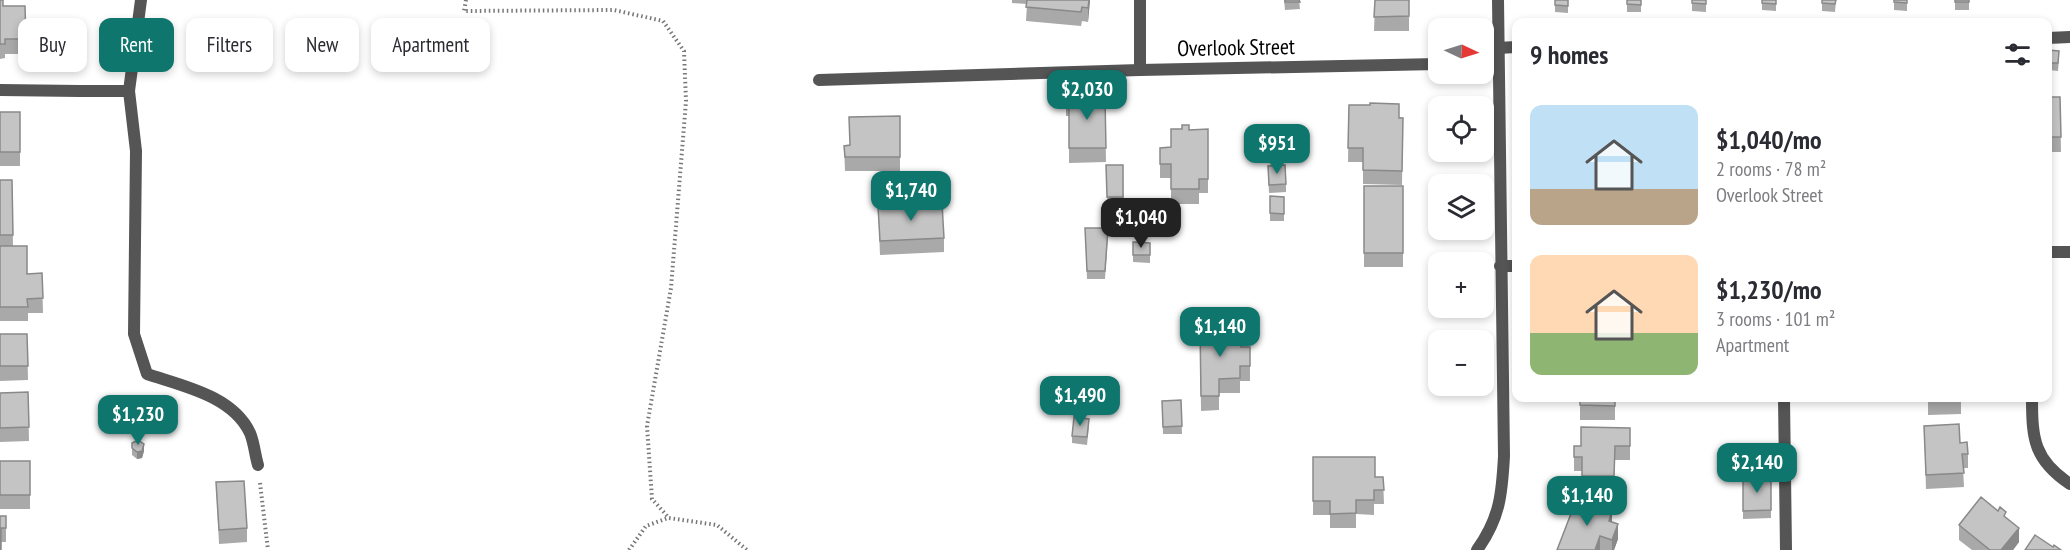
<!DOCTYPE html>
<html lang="en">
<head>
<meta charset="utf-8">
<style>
	body { margin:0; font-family:"PT Sans Narrow",sans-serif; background:#f2f2f3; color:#2b2b33; height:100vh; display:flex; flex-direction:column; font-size:22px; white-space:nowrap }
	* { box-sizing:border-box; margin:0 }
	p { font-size:20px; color:#7c7c81 }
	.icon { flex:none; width:33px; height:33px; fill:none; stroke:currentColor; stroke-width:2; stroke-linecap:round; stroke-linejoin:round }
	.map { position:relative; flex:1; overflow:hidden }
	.drawer { position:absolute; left:1512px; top:18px; width:540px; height:384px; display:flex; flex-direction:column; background:#fff; border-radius:12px; box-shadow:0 3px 9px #0003 }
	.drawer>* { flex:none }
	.hud { position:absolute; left:18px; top:18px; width:570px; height:54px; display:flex; gap:12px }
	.needle { width:39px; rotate:94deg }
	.tools { position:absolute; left:1428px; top:18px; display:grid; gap:12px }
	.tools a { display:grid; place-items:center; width:66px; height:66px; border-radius:12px; background:#fff; box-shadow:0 3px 9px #0003; font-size:30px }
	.price { position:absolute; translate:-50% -51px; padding:0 14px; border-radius:12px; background:#0f766e; color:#fff; font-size:20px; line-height:39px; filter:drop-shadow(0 2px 3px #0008) }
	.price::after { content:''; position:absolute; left:50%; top:36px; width:18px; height:14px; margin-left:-9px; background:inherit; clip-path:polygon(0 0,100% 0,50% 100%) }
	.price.selected { background:#222; color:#fff }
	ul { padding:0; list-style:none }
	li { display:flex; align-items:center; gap:18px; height:150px; padding:0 18px }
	li span { display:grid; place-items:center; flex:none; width:168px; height:120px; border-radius:12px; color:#555 }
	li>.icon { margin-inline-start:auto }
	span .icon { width:72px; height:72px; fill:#fffc; stroke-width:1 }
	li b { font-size:26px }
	h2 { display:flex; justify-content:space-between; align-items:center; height:72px; padding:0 18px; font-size:26px }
	.tag { padding:0 21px; border-radius:12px; background:#fff; box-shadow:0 3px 9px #0003; font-size:21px; line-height:54px }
	.tag.selected { background:#0f766e; color:#fff }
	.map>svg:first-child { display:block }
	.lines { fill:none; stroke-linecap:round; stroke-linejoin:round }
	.path { stroke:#777; stroke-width:4; stroke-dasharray:1.5 3; stroke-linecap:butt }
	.service { stroke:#555; stroke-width:12 }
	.minor { stroke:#555; stroke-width:12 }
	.wall { fill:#a9a9a9 }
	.shaded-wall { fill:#898989 }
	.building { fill:#c4c4c4; stroke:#898989; stroke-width:1.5 }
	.labels { text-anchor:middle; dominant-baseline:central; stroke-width:6; stroke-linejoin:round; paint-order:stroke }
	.street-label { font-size:22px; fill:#000; stroke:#fff }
</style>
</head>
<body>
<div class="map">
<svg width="2070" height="550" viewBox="0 0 2070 550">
	<rect width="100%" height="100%" fill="#fff"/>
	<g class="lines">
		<path class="path" d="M466,0L464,11L614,10L663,21L684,51L686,101L671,288L647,426L652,499L669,518L717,525L747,550
			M260,483L268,550
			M629,550L646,526L668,518"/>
		<path class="service" d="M2048,38L2070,37
			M1498,48L1516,47
			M80,91H129L141,0
			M129,91L136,151L134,334L147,374C183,386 233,396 250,433C254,442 255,455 258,465
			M1784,398L1786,550"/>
		<path class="minor" d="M1484,63H1498
			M1140,70V0
			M819,80L1140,70L1438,64
			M0,90L80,91
			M2048,252H2070
			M1500,266H1516
			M2032,398C2032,439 2034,460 2070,484
			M1477,550C1500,518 1502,494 1504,456L1498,0"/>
	</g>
	<path class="wall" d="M0,0L3,6H25L26,54H5V58L0,59Z
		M1012,0H1090L1088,22L1082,21L1081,26L1026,21L1027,4L1012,3Z
		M1284,0H1299L1300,9L1285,10Z
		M1375,0H1409V31H1374Z
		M1555,0H1568V13L1555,12Z
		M1627,0H1641V12H1627Z
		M1692,0H1706V12L1692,11Z
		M1762,0H1776V11L1762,10Z
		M1822,0H1836L1835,12L1822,11Z
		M1894,0H1907V11L1894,10Z
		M1955,0H1969V10H1955Z
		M2048,50L2059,58L2058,71L2048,70Z
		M1066,97H1078L1096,99H1105L1106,162L1069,163V116H1066Z
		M2048,97H2060L2061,152H2048Z
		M1349,105L1403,118L1402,185L1363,184V162H1348Z
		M0,112H20V166H0Z
		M900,116V171H845L844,146L850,145Z
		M1208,129V193H1199V204H1171V178H1160V148L1171,147L1189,130Z
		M1106,165H1123L1124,222H1108Z
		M1268,174L1286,184V192L1269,193Z
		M0,180H12L13,246L27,274L42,273L43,313H28V321H0Z
		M1364,186H1403V267H1364Z
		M1270,196L1284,197V221H1270Z
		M878,206L944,238V252L880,255Z
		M1085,228L1108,236L1105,279H1087Z
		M1133,242L1150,243V263L1133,262Z
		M1200,327L1226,334L1241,347H1250V381H1240V393H1219V410L1201,411Z
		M0,334H27L28,380L0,381Z
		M28,392L29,441L0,442V393Z
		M1574,398H1615V420H1580V400H1574Z
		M1928,398H1961V414L1928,415Z
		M1181,400L1182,434H1163L1162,401Z
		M1089,426L1087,445L1072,443V436Z
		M1924,426L1960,443L1968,454V468H1963L1964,487L1926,489Z
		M1630,428V460H1615L1614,490H1582V471H1574V446H1581Z
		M132,443L144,451L142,458L137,459L132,455Z
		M1313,457L1375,477H1383L1384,504H1374V515L1356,514V528H1330V515H1313Z
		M0,461H30V509H0Z
		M1743,478H1771V518L1743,519Z
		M216,482L247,528V542L219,544Z
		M0,516H6V542H1Z
		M2006,518L2019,542L2013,550H1972L1959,540V525Z
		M1612,522L1618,539L1614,550H1557Z"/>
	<path class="shaded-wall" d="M1089,0H1090L1088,22V8Z
		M144,444V451L142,458L137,459V452Z
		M1612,511V525L1609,521Z
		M1618,524V539L1614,550H1612V540Z
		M2019,528V542L2013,550H2001Z
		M1600,536V550H1595Z"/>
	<path class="building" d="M0,0H3V6H25L26,39H5V44H0Z
		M1027,0H1089L1088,8L1082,7L1081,12L1026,7Z
		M1285,0H1299L1300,2H1285Z
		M1375,0H1409V16L1374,17Z
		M1555,0H1568V6L1555,5Z
		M1627,0H1641V5L1627,4Z
		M1692,0H1706V4L1692,3Z
		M1762,0H1776V4L1762,3Z
		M1822,0H1836L1835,4L1822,3Z
		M1894,0H1907V3L1894,2Z
		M1955,0H1969V2H1955Z
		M2048,50L2059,51L2058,63H2048Z
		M1078,91H1096V99H1105L1106,148H1069V101L1066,102V97H1078Z
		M2048,97H2060L2061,137H2048Z
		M1370,103L1399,104V118H1403L1402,171L1363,170V148H1348L1349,105H1370Z
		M0,112H20V152H0Z
		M900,116V157H845L844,146L850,145L849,117Z
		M1182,125H1189V130L1208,129V179H1199V189H1171V164H1160V148L1171,147V129H1182Z
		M1106,165H1123V197H1107Z
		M1285,165L1286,184L1269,185L1268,166Z
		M0,180H12L13,235H0Z
		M1364,186H1403V253H1364Z
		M1270,196L1284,197V214L1270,213Z
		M1123,200L1124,214H1108V201Z
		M942,203L944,238L880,241L878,206Z
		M1085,228H1108L1105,271H1087Z
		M1133,242L1150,243V255H1133Z
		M0,246H27V274L42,273L43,298L27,299L28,307H0Z
		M1200,327H1226V334H1241V347H1250V366H1240V378L1219,379V396H1201Z
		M0,334H27L28,366H0Z
		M28,392L29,427L0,428V393Z
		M1580,398H1615V406L1580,405Z
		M1928,398H1961V399L1928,400Z
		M1181,400L1182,426L1163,427L1162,401Z
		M1074,417L1089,419L1087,437L1072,436Z
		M1959,424L1960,443L1967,442L1968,454H1962L1964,473L1926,475L1924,426Z
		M1581,427L1630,428V446H1615L1614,476H1582V457H1574V446H1581Z
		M138,440L144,444L142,451L137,452L132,448V443Z
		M1313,457H1375V477H1383L1384,490H1374V500H1356V513L1330,514V501H1313Z
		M0,461H30V495H0Z
		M1743,478H1771V510L1743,511Z
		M244,481L247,528L219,530L216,482Z
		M1981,497L1998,511L2000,507L2006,512L2004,516L2019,528L2001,550H1990L1959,525Z
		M1577,498L1612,511L1609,521L1618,524L1612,540L1600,536L1595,550H1557Z
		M0,516H6V528H1V550H0Z
		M2035,535L2053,547L2054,545L2061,550H2025Z"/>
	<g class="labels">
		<g class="street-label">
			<text transform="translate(1236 47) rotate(-1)">Overlook Street</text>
		</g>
	</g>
</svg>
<div class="tools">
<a><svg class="needle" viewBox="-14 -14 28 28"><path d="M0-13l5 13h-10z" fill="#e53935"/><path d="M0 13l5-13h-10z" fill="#7c7c81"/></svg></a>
<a><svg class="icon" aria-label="locate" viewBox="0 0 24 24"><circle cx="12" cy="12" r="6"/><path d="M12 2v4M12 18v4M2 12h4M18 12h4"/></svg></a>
<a><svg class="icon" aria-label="layers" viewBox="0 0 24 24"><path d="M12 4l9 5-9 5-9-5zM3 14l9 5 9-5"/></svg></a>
<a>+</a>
<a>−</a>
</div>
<b class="price" style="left:1087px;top:121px">$2,030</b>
<b class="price" style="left:1277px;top:175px">$951</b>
<b class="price" style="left:911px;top:222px">$1,740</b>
<b class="price selected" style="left:1141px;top:249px">$1,040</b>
<b class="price" style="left:1220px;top:358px">$1,140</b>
<b class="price" style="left:1080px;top:427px">$1,490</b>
<b class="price" style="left:138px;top:446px">$1,230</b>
<b class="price" style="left:1757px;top:494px">$2,140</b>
<b class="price" style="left:1587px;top:527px">$1,140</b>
<div class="hud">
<a class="tag">Buy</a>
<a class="tag selected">Rent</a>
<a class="tag">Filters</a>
<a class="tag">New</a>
<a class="tag">Apartment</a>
</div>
<section class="drawer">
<h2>9 homes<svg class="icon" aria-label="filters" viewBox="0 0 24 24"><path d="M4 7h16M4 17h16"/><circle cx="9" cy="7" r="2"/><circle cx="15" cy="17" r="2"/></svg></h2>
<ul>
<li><span style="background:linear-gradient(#bfe0f5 70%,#b9a48a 0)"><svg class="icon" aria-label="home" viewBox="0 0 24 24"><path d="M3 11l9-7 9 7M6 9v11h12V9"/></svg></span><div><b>$1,040/mo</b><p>2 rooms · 78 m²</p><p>Overlook Street</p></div></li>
<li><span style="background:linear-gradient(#ffd9b3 65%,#8fb573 0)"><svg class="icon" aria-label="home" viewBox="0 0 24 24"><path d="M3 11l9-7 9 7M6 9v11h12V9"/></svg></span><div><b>$1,230/mo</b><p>3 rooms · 101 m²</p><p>Apartment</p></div></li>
</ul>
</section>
</div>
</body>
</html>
